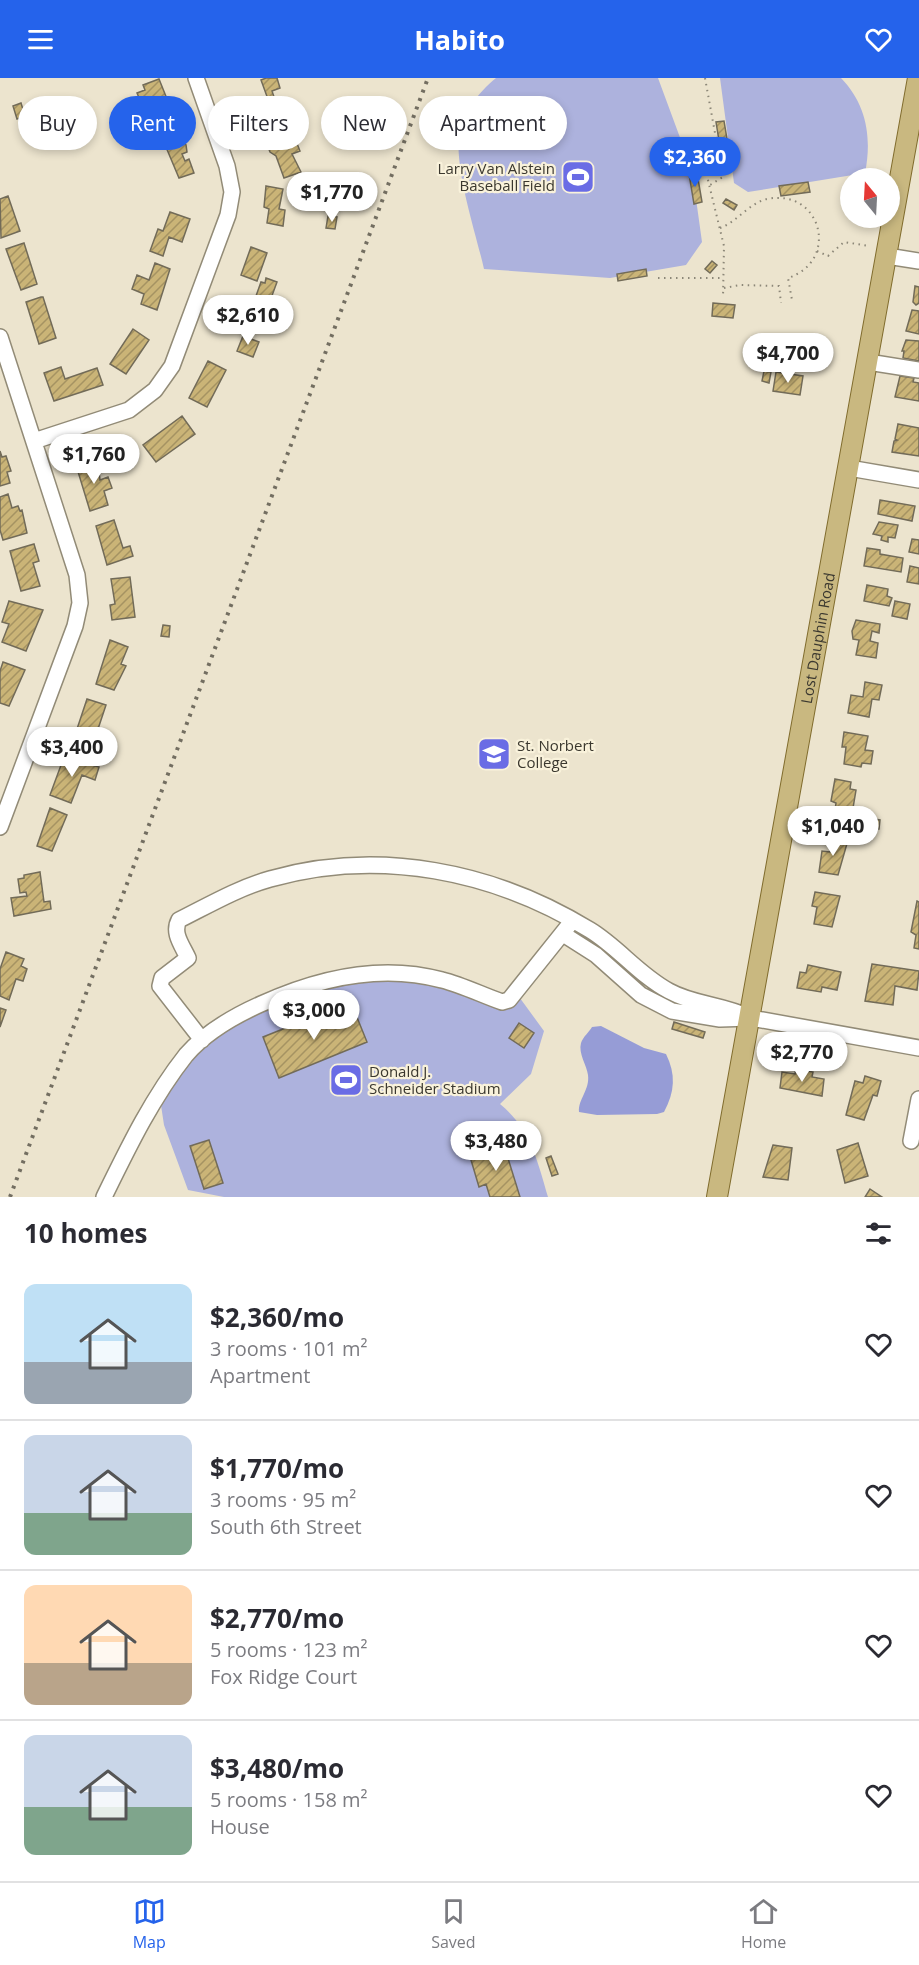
<!DOCTYPE html>
<html lang="en">
<head>
<meta charset="utf-8">
<style>
	body { margin:0; font-family:"Open Sans",sans-serif; background:#f2f2f3; color:#2b2b33; height:100vh; display:flex; flex-direction:column; font-size:22px; white-space:nowrap }
	* { box-sizing:border-box; margin:0 }
	p { font-size:20px; color:#7c7c81 }
	.icon { flex:none; width:33px; height:33px; fill:none; stroke:currentColor; stroke-width:2; stroke-linecap:round; stroke-linejoin:round }
	.map { position:relative; height:1119px; overflow:hidden }
	.panel { display:flex; flex-direction:column; background:#fff; flex:1 }
	.panel>* { flex:none }
	.guide { position:absolute; left:18px; top:18px; width:600px; height:54px; display:flex; gap:12px }
	.needle { width:39px; rotate:342deg }
	.controls { position:absolute; left:840px; top:90px; display:grid; gap:12px }
	.controls a { display:grid; place-items:center; width:60px; height:60px; border-radius:50%; background:#fff; box-shadow:0 3px 9px #0003; font-size:30px }
	.price { position:absolute; translate:-50% -51px; padding:0 14px; border-radius:21px; background:#fff; color:#222; font-size:20px; line-height:39px; filter:drop-shadow(0 2px 3px #0008) }
	.price::after { content:''; position:absolute; left:50%; top:36px; width:18px; height:14px; margin-left:-9px; background:inherit; clip-path:polygon(0 0,100% 0,50% 100%) }
	.price.active { background:#2563eb; color:#fff }
	ul { padding:0; list-style:none }
	li { display:flex; align-items:center; gap:18px; height:150px; padding:0 24px }
	li+li { border-top:2px solid #e1e1e2 }
	li span { display:grid; place-items:center; flex:none; width:168px; height:120px; border-radius:12px; color:#555 }
	li>.icon { margin-inline-start:auto }
	span .icon { width:72px; height:72px; fill:#fffc; stroke-width:1 }
	li b { font-size:26px }
	h2 { display:flex; justify-content:space-between; align-items:center; height:72px; padding:0 24px; font-size:26px }
	.tag { padding:0 21px; border-radius:27px; background:#fff; box-shadow:0 3px 9px #0003; font-size:21px; line-height:54px }
	.tag.active { background:#2563eb; color:#fff }
	header { display:flex; justify-content:space-between; align-items:center; height:78px; padding:0 24px; background:#2563eb; color:#fff; font-size:27px; font-weight:700 }
	.menu { display:flex; justify-content:space-around; align-items:center; height:84px; border-top:2px solid #e1e1e2; background:#fff; font-size:16px; color:#7c7c81 }
	.menu a { display:grid; justify-items:center; gap:3px }
	.menu .active { color:#2563eb }
	.map>svg:first-child { display:block }
	.green { fill:#adb2dd }
	.water { fill:#969cd6 }
	.building { fill:url(#building-hatch); stroke:#726b58; stroke-width:1.5 }
	.lines { fill:none; stroke-linecap:round; stroke-linejoin:round }
	.minor-casing { stroke:#928b77; stroke-width:18 }
	.major-casing { stroke:#806c2d; stroke-width:22 }
	.path { stroke:#8c8778; stroke-width:2; stroke-dasharray:1.5 4.5; stroke-linecap:butt }
	.minor { stroke:#fff; stroke-width:15 }
	.major { stroke:#c9b880; stroke-width:20 }
	.rail { stroke:#736e61; stroke-width:4; stroke-dasharray:3 6; stroke-linecap:butt }
	.labels { text-anchor:middle; dominant-baseline:central; stroke-width:4.5; stroke-linejoin:round; paint-order:stroke }
	.poi-label { font-size:15px; fill:#3b382f; stroke:#f9f2db; text-anchor:start }
	.street-label { font-size:15px; fill:#3b382f; stroke:#f9f2db }
</style>
</head>
<body>
<header><svg class="icon" aria-label="menu" viewBox="0 0 24 24"><path d="M4 6h16M4 12h16M4 18h16"/></svg>Habito<svg class="icon" aria-label="heart" viewBox="0 0 24 24"><path d="M12 20l-8-8c-3-5 5-10 8-4 3-6 11-1 8 4z"/></svg></header>
<div class="map">
<svg width="919" height="1119" viewBox="0 0 919 1119">
	<defs>
		<pattern id="building-hatch" width="6" height="6" patternUnits="userSpaceOnUse" patternTransform="scale(1.5)"><rect width="6" height="6" fill="#cab477"/><path d="M-1 1l2-2M0 6l6-6M5 7l2-2" fill="none" stroke="#a59362"/></pattern>
	</defs>
	<rect width="100%" height="100%" fill="#ece4ce"/>
	<path class="green" d="M496,0H658L692,92L702,164L686,187L610,200L484,191C476,155 455,94 459,58C463,34 478,15 496,0Z
		M720,0H841C867,27 872,60 865,95L748,114L734,105Z
		M366,895L422,898L484,917L517,916L544,953L531,996L500,1026C530,1050 538,1084 548,1119H224L188,1112L164,1047L159,1014L188,975L242,936Z"/>
	<path class="water" d="M601,948L644,970L666,976C676,996 675,1014 664,1034L657,1036L597,1037L579,1034C578,1021 590,1012 588,997C587,988 578,975 581,965C583,959 589,954 592,949Z"/>
	<path class="building" d="M266,0H277L280,10L272,13L275,22L282,19L284,26L292,23L295,31L265,42L263,38L258,39L256,33L261,32L259,27L269,24L261,2Z
		M159,1L167,21L157,28V25L151,27L150,24L142,27L137,15L145,12L143,7Z
		M21,25L25,38L17,41L13,28Z
		M147,27L152,42L127,52L122,37Z
		M724,43L729,73L721,75L716,44Z
		M178,50L186,67L187,74L182,76L185,83L189,81L194,95L179,100L163,62L166,61L163,55Z
		M284,54L286,61L294,58L300,73L292,76L301,94L284,100L276,78L270,74L267,66V60Z
		M697,95L702,124L694,126L689,96Z
		M808,104L810,114L781,118L779,108Z
		M266,108L283,111L279,131L285,132L283,148L267,145L269,131L264,129Z
		M8,118L20,153L1,160L0,121Z
		M726,121L737,127L734,132L723,125Z
		M170,134L190,141L182,164L169,159L163,178L150,173L158,151L163,153Z
		M328,138L337,139L335,151L326,150Z
		M24,165L37,206L21,212L6,171Z
		M251,169L267,175L257,203L241,197Z
		M712,183L717,187L710,195L705,191Z
		M155,185L170,191L157,232L141,226L144,216L132,211L137,197L149,202Z
		M646,191L647,198L618,203L617,196Z
		M266,200L277,204L270,223L256,218L261,204L265,205Z
		M915,208L919,209V225L916,227L913,224Z
		M41,219H43L56,260L39,266L26,224Z
		M713,225L735,227L733,240L712,238Z
		M236,229L250,234L247,241L252,243L247,257L230,250Z
		M912,232L919,233V256L906,253Z
		M133,251L149,262L126,296L110,286Z
		M243,258L259,264L253,279L237,273Z
		M906,262L919,263V283L903,280L904,273H902Z
		M208,283L226,292L207,329L189,320Z
		M61,289L65,301L97,290L103,307L54,323L44,295Z
		M764,293L771,294L769,305L762,303Z
		M776,294L803,298L800,317L773,313Z
		M900,298L914,300L913,304L919,305V323L895,319Z
		M182,338L195,356L156,384L143,367Z
		M898,346L919,350V378L892,374L894,363L897,362L895,361Z
		M0,373L2,379L6,378L11,393L7,394L10,405L0,408Z
		M94,382L95,385L98,384L100,402L108,399L112,410L104,413L108,427L90,433L76,387Z
		M8,416L12,430L18,428L20,433L22,432L27,455L3,462L0,452V419Z
		M880,422L915,428L912,443L878,436Z
		M114,442L123,470L130,468L133,478L107,487L96,448Z
		M879,444L898,447L895,460L888,459V464L881,462L882,458L873,456Z
		M912,461L919,462V476L909,474Z
		M34,466L39,483L33,485L40,508L21,513L10,473Z
		M867,470L880,472V476L903,480L901,494L864,488Z
		M910,488L919,490V506L907,504Z
		M130,499L135,539L112,542L110,527L115,526L111,501Z
		M867,507L888,511L887,518L892,520L889,528L864,523Z
		M9,523L43,532L26,573L2,564L9,546L2,544Z
		M895,523L910,526L907,541L892,538Z
		M856,542L880,546L879,555L872,553L870,563L878,565L876,580L856,577L859,562L853,561L852,553Z
		M163,547L170,548L169,559L161,558Z
		M110,562L128,569L121,586L126,588L114,612L96,606Z
		M3,584L25,592L9,628L0,625V593Z
		M865,604L882,607L879,622L872,621L869,639L848,635L851,617L863,619Z
		M87,621L106,627L92,669L73,663Z
		M844,654L868,658L865,672L873,673L871,686L862,685L861,689L844,686L846,669H842Z
		M64,679L99,689L95,702L82,697L71,725L50,717Z
		M835,701L851,704L850,711L856,712L851,742L834,739L836,725L831,723Z
		M50,730L67,737L52,773L37,768Z
		M867,740L880,742L879,751L866,750Z
		M833,759L848,762L838,797L819,794L822,773L830,774Z
		M40,794L44,824L50,823L51,831L14,838L11,820L27,818L26,814L20,815L18,801L24,800V797Z
		M815,814L840,818L832,849L814,846L817,829L812,828Z
		M917,823L919,824V871L914,870L916,857L911,854Z
		M6,874L24,881L21,888L27,891L23,903L16,901L9,922L0,918V891Z
		M872,886L919,893L917,912L895,908L893,927L865,923Z
		M808,887L841,894L837,912L822,909L821,914L797,910L800,894L806,895Z
		M352,927L367,964L279,1000L263,959L303,943L306,950L317,945L316,942Z
		M0,930L6,932L0,949Z
		M674,944L705,954L703,960L672,951Z
		M519,945L534,955L524,970L509,960Z
		M796,991L813,994L812,999L824,1001L822,1018L780,1010L782,994L795,996Z
		M865,998L881,1003L877,1018L873,1017L864,1042L846,1037L855,1003L863,1005Z
		M502,1061L520,1119H490L486,1106L479,1109L471,1082L493,1075L490,1065Z
		M209,1062L223,1105L204,1111L190,1068Z
		M858,1065L868,1098L845,1105L837,1072Z
		M773,1067L792,1070L788,1102L763,1099Z
		M551,1078L558,1096L552,1098L546,1080Z
		M870,1111L882,1119H865Z"/>
	<g class="lines">
		<g class="minor-casing">
			<path id="minor" d="M887,178L919,183
				M0,259L77,497L80,525L75,548L0,749
				M868,284L919,292
				M34,363L129,332L155,312L172,288L228,137L232,114L227,88L196,0
				M849,390L919,402
				M563,856L596,877L641,917L672,933L720,941L751,940L919,970
				M202,962L160,908L162,900L188,880C182,867 172,855 179,842C209,827 238,810 270,801C379,770 494,793 590,852C618,869 639,897 669,913C694,927 723,926 751,940
				M911,1063L919,1021
				M104,1119C128,1070 152,1020 186,977C205,955 234,938 261,926C318,900 380,885 442,902C462,907 482,917 502,924L509,922L573,842"/>
		</g>
		<g class="major-casing">
			<g id="major">
				<path id="s1" d="M717,1119L918,0"/>
			</g>
		</g>
		<path class="path" d="M705,0L723,99L710,107
			M698,61L724,168L723,219
			M720,150C737,144 749,125 767,121C822,110 840,183 788,200L792,222
			M817,173L828,178L844,164L869,168
			M658,200H724
			M724,210L740,207L779,208L781,225"/>
		<use href="#minor" class="minor"/>
		<use href="#major" class="major"/>
		<path class="rail" d="M10,1119L428,0"/>
	</g>
	<defs>
		<g id="stadium-square" transform="scale(1.725)"><rect x="-9" y="-9" width="18" height="18" rx="4" fill="#6a6ce5" stroke="#f9f2db"/><path d="M0-5a6.5 5 0 1 0 0 10a6.5 5 0 1 0 0-10ZM-3.5-1.8h7v3.6h-7Z" fill="#fff"/></g>
		<g id="university-square" transform="scale(1.725)"><rect x="-9" y="-9" width="18" height="18" rx="4" fill="#6a6ce5" stroke="#f9f2db"/><path d="M0-5L7-2L0 1L-7-2ZM-4 1L0 2.5L4 1V4Q0 6-4 4Z" fill="#fff"/></g>
	</defs>
	<g fill-rule="evenodd">
		<use href="#stadium-square" x="578" y="99"/>
		<use href="#university-square" x="494" y="676"/>
		<use href="#stadium-square" x="346" y="1002"/>
	</g>
	<g class="labels">
		<g class="poi-label">
			<text x="555" y="90" text-anchor="end">Larry Van Alstein<tspan x="555" dy="17">Baseball Field</tspan></text>
			<text x="517" y="667">St. Norbert<tspan x="517" dy="17">College</tspan></text>
			<text x="369" y="993">Donald J.<tspan x="369" dy="17">Schneider Stadium</tspan></text>
		</g>
		<g class="street-label">
			<text stroke="none"><textPath href="#s1" startOffset="568">Lost Dauphin Road</textPath></text>
		</g>
	</g>
</svg>
<div class="controls">
<a><svg class="needle" viewBox="-14 -14 28 28"><path d="M0-13l5 13h-10z" fill="#e53935"/><path d="M0 13l5-13h-10z" fill="#7c7c81"/></svg></a>
</div>
<b class="price active" style="left:695px;top:110px">$2,360</b>
<b class="price" style="left:332px;top:145px">$1,770</b>
<b class="price" style="left:248px;top:268px">$2,610</b>
<b class="price" style="left:788px;top:306px">$4,700</b>
<b class="price" style="left:94px;top:407px">$1,760</b>
<b class="price" style="left:72px;top:700px">$3,400</b>
<b class="price" style="left:833px;top:779px">$1,040</b>
<b class="price" style="left:314px;top:963px">$3,000</b>
<b class="price" style="left:802px;top:1005px">$2,770</b>
<b class="price" style="left:496px;top:1094px">$3,480</b>
<div class="guide">
<a class="tag">Buy</a>
<a class="tag active">Rent</a>
<a class="tag">Filters</a>
<a class="tag">New</a>
<a class="tag">Apartment</a>
</div>
</div>
<section class="panel">
<h2>10 homes<svg class="icon" aria-label="filters" viewBox="0 0 24 24"><path d="M4 7h16M4 17h16"/><circle cx="9" cy="7" r="2"/><circle cx="15" cy="17" r="2"/></svg></h2>
<ul>
<li><span style="background:linear-gradient(#bfe0f5 65%,#9aa5b1 0)"><svg class="icon" aria-label="home" viewBox="0 0 24 24"><path d="M3 11l9-7 9 7M6 9v11h12V9"/></svg></span><div><b>$2,360/mo</b><p>3 rooms · 101 m²</p><p>Apartment</p></div><svg class="icon" aria-label="heart" viewBox="0 0 24 24"><path d="M12 20l-8-8c-3-5 5-10 8-4 3-6 11-1 8 4z"/></svg></li>
<li><span style="background:linear-gradient(#c9d6e8 65%,#7fa58c 0)"><svg class="icon" aria-label="home" viewBox="0 0 24 24"><path d="M3 11l9-7 9 7M6 9v11h12V9"/></svg></span><div><b>$1,770/mo</b><p>3 rooms · 95 m²</p><p>South 6th Street</p></div><svg class="icon" aria-label="heart" viewBox="0 0 24 24"><path d="M12 20l-8-8c-3-5 5-10 8-4 3-6 11-1 8 4z"/></svg></li>
<li><span style="background:linear-gradient(#ffd9b3 65%,#b9a48a 0)"><svg class="icon" aria-label="home" viewBox="0 0 24 24"><path d="M3 11l9-7 9 7M6 9v11h12V9"/></svg></span><div><b>$2,770/mo</b><p>5 rooms · 123 m²</p><p>Fox Ridge Court</p></div><svg class="icon" aria-label="heart" viewBox="0 0 24 24"><path d="M12 20l-8-8c-3-5 5-10 8-4 3-6 11-1 8 4z"/></svg></li>
<li><span style="background:linear-gradient(#c9d6e8 60%,#7fa58c 0)"><svg class="icon" aria-label="home" viewBox="0 0 24 24"><path d="M3 11l9-7 9 7M6 9v11h12V9"/></svg></span><div><b>$3,480/mo</b><p>5 rooms · 158 m²</p><p>House</p></div><svg class="icon" aria-label="heart" viewBox="0 0 24 24"><path d="M12 20l-8-8c-3-5 5-10 8-4 3-6 11-1 8 4z"/></svg></li>
</ul>
</section>
<nav class="menu">
<a class="active"><svg class="icon" aria-label="map" viewBox="0 0 24 24"><path d="M3 6l6-2 6 2 6-2v14l-6 2-6-2-6 2zM9 4v14M15 6v14"/></svg>Map</a>
<a><svg class="icon" aria-label="saved" viewBox="0 0 24 24"><path d="M7 4h10v16l-5-4-5 4z"/></svg>Saved</a>
<a><svg class="icon" aria-label="home" viewBox="0 0 24 24"><path d="M3 11l9-7 9 7M6 9v11h12V9"/></svg>Home</a>
</nav>
</body>
</html>
